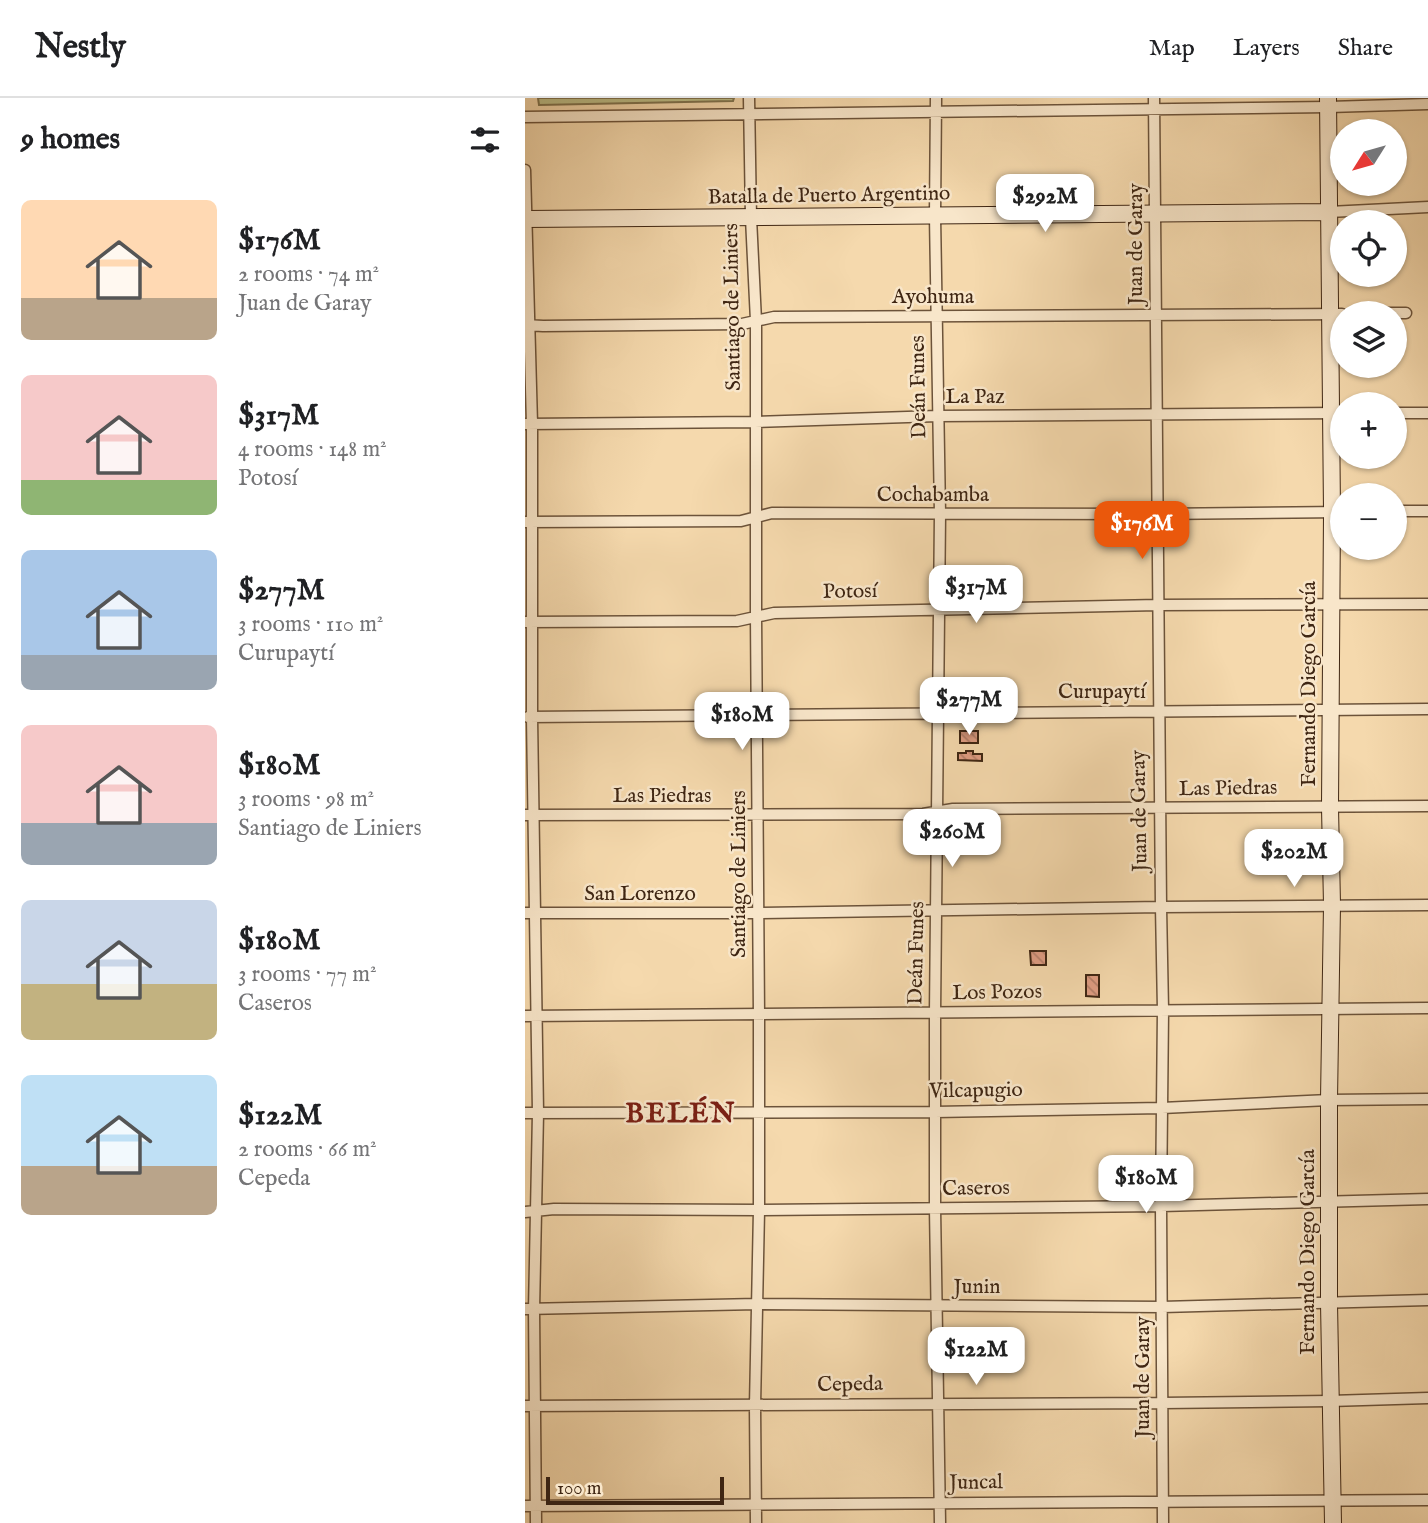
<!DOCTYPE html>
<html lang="en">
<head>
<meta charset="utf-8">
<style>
	body { margin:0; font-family:"IM FELL English",serif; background:#f6f6f6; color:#202124; height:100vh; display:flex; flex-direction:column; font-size:26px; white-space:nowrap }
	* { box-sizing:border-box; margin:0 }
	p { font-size:23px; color:#757577 }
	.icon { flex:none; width:38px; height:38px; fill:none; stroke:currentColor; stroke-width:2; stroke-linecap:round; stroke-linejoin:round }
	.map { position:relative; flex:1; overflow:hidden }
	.drawer { display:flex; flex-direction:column; background:#fff; width:525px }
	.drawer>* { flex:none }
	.needle { width:46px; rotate:233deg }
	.fabs { position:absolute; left:805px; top:21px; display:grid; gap:14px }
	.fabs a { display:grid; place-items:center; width:77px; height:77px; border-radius:50%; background:#fff; box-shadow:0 2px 5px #0004; font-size:35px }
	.scale { position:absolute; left:21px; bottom:18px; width:178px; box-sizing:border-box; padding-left:7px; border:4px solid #3f2613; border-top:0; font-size:19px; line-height:24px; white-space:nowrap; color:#3f2613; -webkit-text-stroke:5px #f8e6ca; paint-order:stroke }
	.price { position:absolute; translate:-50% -60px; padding:0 16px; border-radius:14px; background:#fff; color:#222; font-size:23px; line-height:46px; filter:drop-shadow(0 2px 4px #0008) }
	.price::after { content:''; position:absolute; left:50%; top:42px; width:21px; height:16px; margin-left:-10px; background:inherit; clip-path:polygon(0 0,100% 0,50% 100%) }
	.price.active { background:#ea580c; color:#fff }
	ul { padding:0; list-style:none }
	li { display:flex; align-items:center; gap:21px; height:175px; padding:0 21px }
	li span { display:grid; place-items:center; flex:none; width:196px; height:140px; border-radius:10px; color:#555 }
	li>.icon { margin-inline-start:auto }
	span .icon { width:84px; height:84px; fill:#fffc; stroke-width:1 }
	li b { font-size:30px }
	h2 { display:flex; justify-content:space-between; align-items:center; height:84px; padding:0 21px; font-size:30px }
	header { display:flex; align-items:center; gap:42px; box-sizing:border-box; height:98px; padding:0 35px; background:#fff; border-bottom:2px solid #e0e0e0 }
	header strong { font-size:33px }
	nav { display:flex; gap:38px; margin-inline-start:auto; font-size:24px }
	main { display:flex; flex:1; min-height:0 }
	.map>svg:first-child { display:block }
	.park { fill:#bcbf89; stroke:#7e724e; stroke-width:2 }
	.building { fill:url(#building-back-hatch); stroke:#3f2613; stroke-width:2 }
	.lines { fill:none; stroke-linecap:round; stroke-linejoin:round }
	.minor-casing { stroke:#6c533a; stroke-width:13 }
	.secondary-casing { stroke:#3f2613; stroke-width:18 }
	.minor { stroke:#f8e6ca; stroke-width:10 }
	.secondary { stroke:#f8e6ca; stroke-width:16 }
	.labels { text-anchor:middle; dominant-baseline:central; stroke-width:5; stroke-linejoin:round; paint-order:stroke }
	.street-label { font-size:21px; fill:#3f2613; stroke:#f8e6ca }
	.district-label { font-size:28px; font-weight:bold; letter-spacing:2px; fill:#7a1f14; stroke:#f8e6ca }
</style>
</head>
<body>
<header>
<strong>Nestly</strong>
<nav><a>Map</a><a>Layers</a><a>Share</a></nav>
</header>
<main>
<section class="drawer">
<h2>9 homes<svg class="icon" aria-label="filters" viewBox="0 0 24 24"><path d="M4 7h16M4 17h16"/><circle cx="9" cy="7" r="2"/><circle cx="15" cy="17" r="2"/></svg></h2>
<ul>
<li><span style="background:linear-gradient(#ffd9b3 70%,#b9a48a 0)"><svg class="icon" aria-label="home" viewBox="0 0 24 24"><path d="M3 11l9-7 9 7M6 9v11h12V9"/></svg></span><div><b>$176M</b><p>2 rooms · 74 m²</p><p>Juan de Garay</p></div></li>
<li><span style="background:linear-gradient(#f6c9c9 75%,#8fb573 0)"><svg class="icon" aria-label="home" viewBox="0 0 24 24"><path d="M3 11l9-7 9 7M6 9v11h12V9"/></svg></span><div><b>$317M</b><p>4 rooms · 148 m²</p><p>Potosí</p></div></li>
<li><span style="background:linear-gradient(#a9c7e8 75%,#9aa5b1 0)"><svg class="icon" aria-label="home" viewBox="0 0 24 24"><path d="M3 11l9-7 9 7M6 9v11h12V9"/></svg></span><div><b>$277M</b><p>3 rooms · 110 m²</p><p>Curupaytí</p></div></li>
<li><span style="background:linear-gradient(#f6c9c9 70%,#9aa5b1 0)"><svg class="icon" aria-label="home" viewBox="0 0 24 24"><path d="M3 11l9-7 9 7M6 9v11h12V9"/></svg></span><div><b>$180M</b><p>3 rooms · 98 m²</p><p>Santiago de Liniers</p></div></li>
<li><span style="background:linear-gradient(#c9d6e8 60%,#c2b280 0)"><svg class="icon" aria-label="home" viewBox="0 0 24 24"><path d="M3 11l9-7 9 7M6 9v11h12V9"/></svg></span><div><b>$180M</b><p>3 rooms · 77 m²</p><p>Caseros</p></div></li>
<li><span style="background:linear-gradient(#bfe0f5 65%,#b9a48a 0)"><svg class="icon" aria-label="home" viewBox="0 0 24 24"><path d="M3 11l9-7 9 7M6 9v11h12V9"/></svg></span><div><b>$122M</b><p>2 rooms · 66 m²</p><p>Cepeda</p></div></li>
</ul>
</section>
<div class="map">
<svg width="903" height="1425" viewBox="0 0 903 1425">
	<defs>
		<pattern id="building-back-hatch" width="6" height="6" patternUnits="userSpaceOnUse" patternTransform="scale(1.75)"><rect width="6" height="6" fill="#e19e84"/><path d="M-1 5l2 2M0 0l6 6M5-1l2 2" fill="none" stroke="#b8816b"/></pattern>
	</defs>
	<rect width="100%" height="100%" fill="#f5d9ad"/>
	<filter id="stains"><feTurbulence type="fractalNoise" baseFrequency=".00286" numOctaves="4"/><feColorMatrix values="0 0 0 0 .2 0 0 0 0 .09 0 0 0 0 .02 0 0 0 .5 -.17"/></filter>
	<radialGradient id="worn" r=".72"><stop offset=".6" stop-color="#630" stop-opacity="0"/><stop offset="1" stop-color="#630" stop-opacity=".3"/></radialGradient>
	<path class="park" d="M13,0H209L208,3L14,7Z"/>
	<path class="building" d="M435,633H453V645H435Z
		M441,653H448V656H457V663L433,662V655H441Z
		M505,853H521V867H506Z
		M561,877H574V899L561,898Z"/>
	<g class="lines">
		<g class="minor-casing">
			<path id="minor" d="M224,0L226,120L231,223V518L234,917V1112L230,1308L231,1425
				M411,0L410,118L415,416L410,915V1110L415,1425
				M629,0L636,809L638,912L636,1108L638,1425
				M0,19L804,9L903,6
				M0,72L7,326V619L13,1015L9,1212L11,1425
				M804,114L903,109
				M840,215H881
				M0,227L18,228L217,226L249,219L817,216
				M870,315H903
				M1,326L230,324L413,318L817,315
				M870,413H903
				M0,424L216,423L247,415L632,416L817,414
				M0,524L212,523L249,515L633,507L903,506
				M3,619L903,611
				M0,717L398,716L428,711L903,708
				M0,815H232L636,809L903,807
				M0,918L903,910
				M0,1015L410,1014L637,1010L804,1002L903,1001
				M0,1114L29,1111L234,1112L636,1108L903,1101
				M0,1211L232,1206L637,1209L903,1202
				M0,1308L637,1305L805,1303L903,1300
				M0,1408L903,1402"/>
		</g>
		<g class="secondary-casing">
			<path id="secondary" d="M803,0L807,414L805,709L807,807L804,1002V1205L808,1425
				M0,121L804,114"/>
		</g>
		<use href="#minor" class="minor"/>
		<use href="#secondary" class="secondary"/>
	</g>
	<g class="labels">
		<g class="street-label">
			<text transform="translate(304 98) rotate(-1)">Batalla de Puerto Argentino</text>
			<text transform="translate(611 146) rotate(-90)">Juan de Garay</text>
			<text x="408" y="199">Ayohuma</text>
			<text transform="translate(208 209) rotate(-91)">Santiago de Liniers</text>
			<text transform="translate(394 289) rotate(-91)">Deán Funes</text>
			<text x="450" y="299">La Paz</text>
			<text x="408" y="397">Cochabamba</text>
			<text transform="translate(325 494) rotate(-1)">Potosí</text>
			<text transform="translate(784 586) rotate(-90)">Fernando Diego García</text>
			<text x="577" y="594">Curupaytí</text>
			<text transform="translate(703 691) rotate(-1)">Las Piedras</text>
			<text x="137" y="698">Las Piedras</text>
			<text transform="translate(615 713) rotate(-91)">Juan de Garay</text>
			<text transform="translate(214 776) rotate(-90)">Santiago de Liniers</text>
			<text x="115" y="796">San Lorenzo</text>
			<text transform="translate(392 855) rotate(-89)">Deán Funes</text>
			<text transform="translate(472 895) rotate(-1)">Los Pozos</text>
			<text transform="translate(451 993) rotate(-1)">Vilcapugio</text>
			<text transform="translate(451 1091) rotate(-1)">Caseros</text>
			<text transform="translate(783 1154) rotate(-90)">Fernando Diego García</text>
			<text x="452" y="1189">Junin</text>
			<text transform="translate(618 1279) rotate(-90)">Juan de Garay</text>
			<text transform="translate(325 1287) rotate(-1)">Cepeda</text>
			<text transform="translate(451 1385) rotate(-1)">Juncal</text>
		</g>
		<g class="district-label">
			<text x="156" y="1016">BELÉN</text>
		</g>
	</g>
	<rect width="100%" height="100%" filter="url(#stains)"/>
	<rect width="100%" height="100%" fill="url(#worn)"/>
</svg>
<div class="fabs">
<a><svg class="needle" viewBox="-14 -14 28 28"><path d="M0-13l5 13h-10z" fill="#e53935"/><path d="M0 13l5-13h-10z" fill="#757577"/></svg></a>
<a><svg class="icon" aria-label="locate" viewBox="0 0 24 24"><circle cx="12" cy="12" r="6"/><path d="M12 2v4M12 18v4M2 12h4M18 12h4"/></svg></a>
<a><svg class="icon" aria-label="layers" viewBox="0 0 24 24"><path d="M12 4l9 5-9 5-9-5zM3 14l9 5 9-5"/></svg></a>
<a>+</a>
<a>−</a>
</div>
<div class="scale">100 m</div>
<b class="price" style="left:520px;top:136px">$292M</b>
<b class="price active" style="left:617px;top:463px">$176M</b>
<b class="price" style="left:451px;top:527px">$317M</b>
<b class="price" style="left:444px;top:639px">$277M</b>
<b class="price" style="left:217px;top:654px">$180M</b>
<b class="price" style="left:427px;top:771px">$260M</b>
<b class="price" style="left:769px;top:791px">$202M</b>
<b class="price" style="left:621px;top:1117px">$180M</b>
<b class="price" style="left:451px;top:1289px">$122M</b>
</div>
</main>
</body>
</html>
